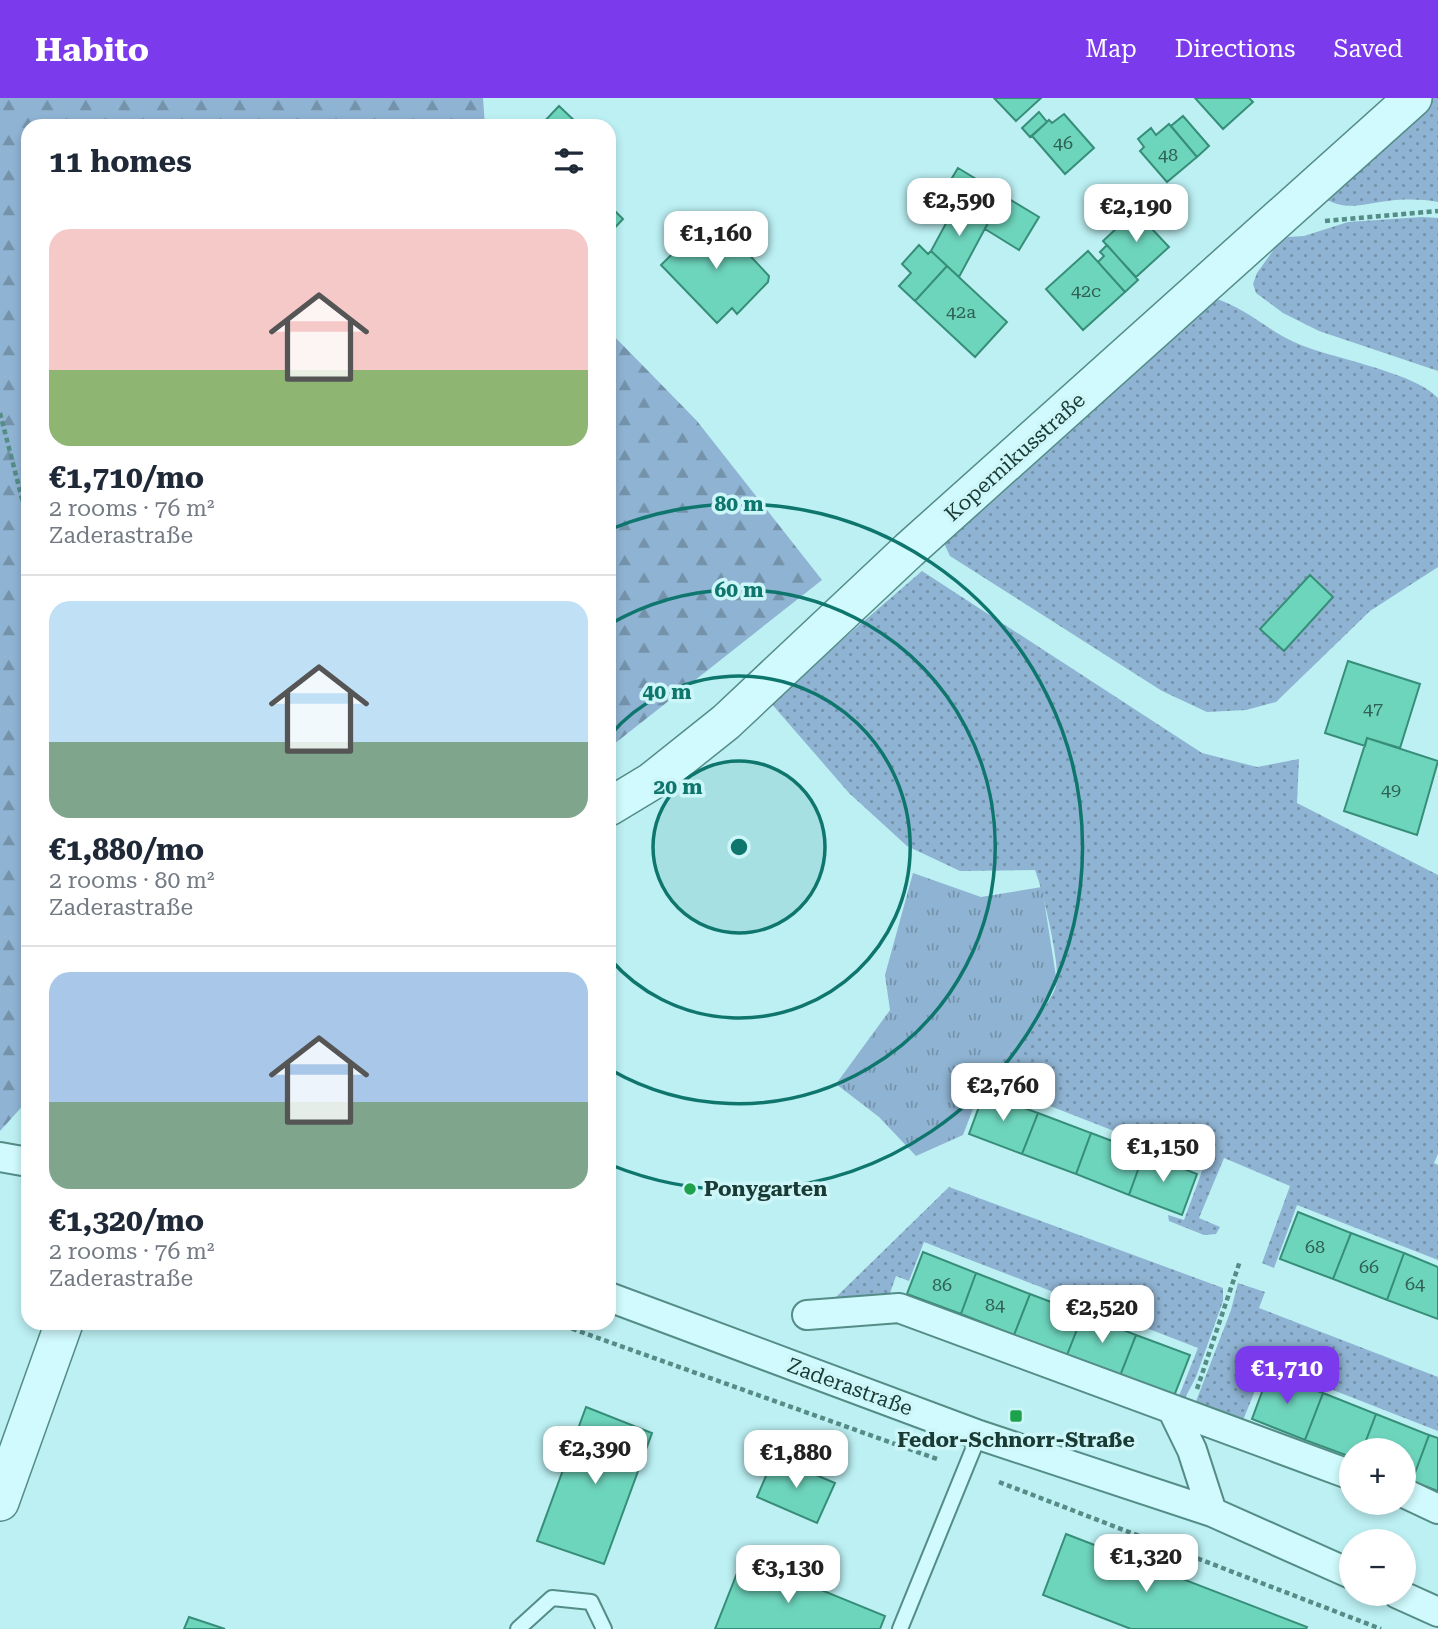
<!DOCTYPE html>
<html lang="en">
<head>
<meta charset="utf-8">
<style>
	body { margin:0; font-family:"Roboto Serif",serif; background:#f6f6f7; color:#1f2937; height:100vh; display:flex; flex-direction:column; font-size:26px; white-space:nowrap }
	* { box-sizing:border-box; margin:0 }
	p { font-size:23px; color:#747a83 }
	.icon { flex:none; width:38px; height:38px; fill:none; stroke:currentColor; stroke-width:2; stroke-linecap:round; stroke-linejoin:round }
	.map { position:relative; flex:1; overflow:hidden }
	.side { position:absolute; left:21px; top:21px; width:595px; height:1211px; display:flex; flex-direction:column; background:#fff; border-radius:21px; box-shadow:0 4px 10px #0003 }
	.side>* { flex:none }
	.fabs { position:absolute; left:1339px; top:1340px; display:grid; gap:14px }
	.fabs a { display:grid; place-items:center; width:77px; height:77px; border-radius:50%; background:#fff; box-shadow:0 4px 10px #0003; font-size:35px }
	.price { position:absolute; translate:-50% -60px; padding:0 16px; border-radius:14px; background:#fff; color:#222; font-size:23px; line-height:46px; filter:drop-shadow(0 2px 4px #0008) }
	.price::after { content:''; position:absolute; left:50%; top:42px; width:21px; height:16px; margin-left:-10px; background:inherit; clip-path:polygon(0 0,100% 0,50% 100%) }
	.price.selected { background:#7c3aed; color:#fff }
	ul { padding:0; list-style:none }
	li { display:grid; align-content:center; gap:14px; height:371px; padding:0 28px }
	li+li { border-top:2px solid #e0e1e3 }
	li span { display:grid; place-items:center; height:217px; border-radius:21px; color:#555 }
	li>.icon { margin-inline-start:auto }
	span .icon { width:126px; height:126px; fill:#fffc; stroke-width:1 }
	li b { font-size:30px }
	h2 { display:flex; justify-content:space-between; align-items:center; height:84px; padding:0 28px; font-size:30px }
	header { display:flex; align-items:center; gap:42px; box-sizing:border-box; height:98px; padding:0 35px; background:#7c3aed; color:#fff }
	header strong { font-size:33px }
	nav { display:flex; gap:38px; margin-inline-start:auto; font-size:24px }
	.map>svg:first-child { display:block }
	.grass { fill:url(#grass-dots) }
	.forest { fill:url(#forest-firs) }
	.park { fill:url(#park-tufts) }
	.building { fill:#6ed5bd; stroke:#378e78; stroke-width:2 }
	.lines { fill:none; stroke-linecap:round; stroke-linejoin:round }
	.service-casing { stroke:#548c86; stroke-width:18 }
	.minor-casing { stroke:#548c86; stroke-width:32 }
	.tertiary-casing { stroke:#548c86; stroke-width:40 }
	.path { stroke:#548c86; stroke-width:4.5; stroke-dasharray:5 3.5; stroke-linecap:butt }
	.service { stroke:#d0fafd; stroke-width:14 }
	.minor { stroke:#d0fafd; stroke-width:28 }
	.tertiary { stroke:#d0fafd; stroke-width:37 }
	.ring { fill:none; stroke:#0f766e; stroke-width:3.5 }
	.poi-dot { fill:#1da24b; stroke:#cdf6f9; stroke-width:2.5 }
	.labels { text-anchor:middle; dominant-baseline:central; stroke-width:7; stroke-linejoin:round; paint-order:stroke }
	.number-label { font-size:18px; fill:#2f6156 }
	.street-label { font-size:21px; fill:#1a3a34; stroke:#cdf6f9 }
	.poi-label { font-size:21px; font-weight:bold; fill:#1a3a34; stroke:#cdf6f9; text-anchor:start }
	.centre { fill:#0f766e; stroke:#cdf6f9; stroke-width:3.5 }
	.ring-label { font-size:21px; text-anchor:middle; font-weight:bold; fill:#0f766e; stroke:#cdf6f9; stroke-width:7; stroke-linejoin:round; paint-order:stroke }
</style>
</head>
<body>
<header>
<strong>Habito</strong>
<nav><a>Map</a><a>Directions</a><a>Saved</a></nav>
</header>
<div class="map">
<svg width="1438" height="1531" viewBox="0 0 1438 1531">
	<defs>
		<pattern id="grass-dots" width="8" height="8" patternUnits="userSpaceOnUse" patternTransform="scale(1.75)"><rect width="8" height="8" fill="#8fb3d2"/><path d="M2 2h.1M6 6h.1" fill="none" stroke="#7493ab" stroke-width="1.8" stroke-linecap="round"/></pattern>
		<pattern id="forest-firs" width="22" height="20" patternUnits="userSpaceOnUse" patternTransform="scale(1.75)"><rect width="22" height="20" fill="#8fb3d2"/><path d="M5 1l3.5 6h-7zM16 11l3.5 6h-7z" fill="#7493ab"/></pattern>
		<pattern id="park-tufts" width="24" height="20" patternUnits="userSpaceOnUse" patternTransform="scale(1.75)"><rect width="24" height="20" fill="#8fb3d2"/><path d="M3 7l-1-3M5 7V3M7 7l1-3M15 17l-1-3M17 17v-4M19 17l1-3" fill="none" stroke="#7493ab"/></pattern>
	</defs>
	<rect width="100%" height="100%" fill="#bcf0f3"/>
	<path class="grass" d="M1429,0H1438V104C1421,101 1405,101 1387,103C1362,106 1346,114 1322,99Z
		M1422,119L1438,120V273L1319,233L1283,215L1256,195L1253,186L1257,175L1277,147L1288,139L1304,138L1348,124Z
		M1213,200C1243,208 1266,231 1294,244C1331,261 1413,273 1438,300V469L1370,513L1276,604L1246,612L1207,614L1162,593L950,458L943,443Z
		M922,473L1202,655L1257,669L1299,661L1297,705L1438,777V1056L1434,1065L1438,1067V1162L1297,1107L1274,1170L1262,1165L1290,1088L1224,1060L1199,1120L1220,1129L1216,1136L1204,1137L1169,1123L1168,1117L1184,1122L1204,1068L983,982C1000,964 1055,906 1057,883C1059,863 1043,792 1035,772L960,773L907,748L849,695L770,604Z
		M949,1089L1223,1190V1203L1196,1279L1184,1302L1177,1303L1198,1250L924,1144L909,1183L896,1178L889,1198L833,1202Z
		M1238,1185L1265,1194L1259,1210L1438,1279V1333L1266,1266L1241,1327L1195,1306L1231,1212Z"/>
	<path class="forest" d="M0,0H483L485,28H28V1002L0,1033Z
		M609,233L697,323L822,482L609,650Z"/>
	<path class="park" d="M913,775L981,799L1042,789L1057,885L1032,928L984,982L963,1037L916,1058L879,1019L836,986L890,912L885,877Z"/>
	<path class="building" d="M994,0H1041L1016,23Z
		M1195,0H1249L1253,4L1223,31Z
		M559,8L580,28H540Z
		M1039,14L1047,24L1030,39L1022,30Z
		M1064,16L1094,50L1065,76L1032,38L1049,22L1052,25Z
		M1183,18L1209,48L1197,59L1171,28Z
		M1169,26L1197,59L1167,84L1140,53L1144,49L1138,41L1151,30L1156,37Z
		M958,70L1039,119L1019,152L985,131L989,123L957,105L953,111L943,95Z
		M957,105L989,123L959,179L931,153Z
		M609,107L623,121L609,136Z
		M1135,113L1169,149L1136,179L1103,143Z
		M712,117L769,178L768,184L737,216L732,210L717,225L661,167Z
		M919,147L928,156L931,153L947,168L915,203L899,188L911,175L902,166Z
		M1107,147L1138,182L1125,194L1098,164L1104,158L1100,154Z
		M1088,153L1125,194L1083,232L1046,191Z
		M947,168L1007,224L975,259L915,203Z
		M1310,477L1333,499L1284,553L1260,531Z
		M1348,563L1420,586L1400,650L1367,640L1365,648L1325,635Z
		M1367,640L1438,663L1417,737L1344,713Z
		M984,995L1038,1015L1022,1056L969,1036Z
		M1038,1015L1091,1035L1076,1076L1022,1056Z
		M1091,1035L1144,1055L1129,1097L1076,1076Z
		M1144,1055L1197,1076L1182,1117L1129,1097Z
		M1298,1114L1351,1135L1333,1181L1280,1161Z
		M1351,1135L1404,1155L1387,1202L1333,1181Z
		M923,1154L976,1175L961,1216L907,1196Z
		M1404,1155L1438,1169V1221L1387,1202Z
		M976,1175L1030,1196L1014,1237L961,1216Z
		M1030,1196L1083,1216L1067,1257L1014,1237Z
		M1083,1216L1136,1237L1120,1278L1067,1257Z
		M1136,1237L1190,1257L1174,1298L1120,1278Z
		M1269,1275L1323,1295L1305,1342L1252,1321Z
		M1323,1295L1376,1316L1362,1353H1351V1359L1305,1342Z
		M586,1309L652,1335L604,1466L537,1443Z
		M1376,1316L1429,1337L1412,1383L1404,1380V1353H1362Z
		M1429,1337L1438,1340V1393L1412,1383Z
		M774,1359L835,1385L817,1425L757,1399Z
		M1066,1436L1307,1529L1306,1531H1131L1043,1497Z
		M743,1460L885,1518L880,1531H715Z
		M189,1519L225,1531H184Z"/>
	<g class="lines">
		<g class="service-casing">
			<path id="service" d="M518,1531L552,1500L591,1504L604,1531
				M900,1531L979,1337"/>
		</g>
		<g class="minor-casing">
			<path id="minor" d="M0,1059L28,1064
				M609,1199L979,1337L1212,1414L1351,1476
				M807,1217L899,1210L1351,1377
				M1173,1313L1192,1352L1212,1414
				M1404,1395L1438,1411
				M1398,1496L1438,1514"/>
		</g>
		<g class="tertiary-casing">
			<path id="tertiary" d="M609,709L652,683L726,624L909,452L1413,0
				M0,1404L64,1225"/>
		</g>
		<path class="path" d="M1325,123L1438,113
			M0,315L28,424
			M556,1225L937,1361
			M1197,1291L1240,1163
			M999,1384L1381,1531"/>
		<use href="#service" class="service"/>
		<use href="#minor" class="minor"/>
		<use href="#tertiary" class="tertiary"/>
	</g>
	<circle cx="739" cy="749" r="86" fill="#0f766e" fill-opacity=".12"/>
	<g class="ring">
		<circle cx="739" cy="749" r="86"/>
		<path d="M610 637A171 171 0 1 1 610 861"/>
		<path d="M610 526A257 257 0 1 1 611 972"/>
		<path d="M611 431A343 343 0 1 1 611 1067"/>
	</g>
	<g class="poi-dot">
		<circle cx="690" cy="1091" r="7"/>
		<rect x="1009" y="1311" width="14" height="14" rx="3.5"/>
	</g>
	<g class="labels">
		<g class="number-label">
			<text x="1063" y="44">46</text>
			<text x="1168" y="56">48</text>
			<text x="1086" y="192">42c</text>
			<text x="961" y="213">42a</text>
			<text x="1373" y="610">47</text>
			<text x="1391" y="691">49</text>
			<text x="1315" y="1148">68</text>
			<text x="1369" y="1168">66</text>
			<text x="1415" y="1185">64</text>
			<text x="942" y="1186">86</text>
			<text x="995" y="1206">84</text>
		</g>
		<g class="street-label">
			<text transform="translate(1015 359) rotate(-42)">Kopernikusstraße</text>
			<text transform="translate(850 1289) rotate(20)">Zaderastraße</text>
		</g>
		<g class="poi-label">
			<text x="704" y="1091">Ponygarten</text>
			<text x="1016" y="1342" text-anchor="middle">Fedor-Schnorr-Straße</text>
		</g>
	</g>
	<circle cx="739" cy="749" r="10" class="centre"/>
	<g class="ring-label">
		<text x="739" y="413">80 m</text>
		<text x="739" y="499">60 m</text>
		<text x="667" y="601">40 m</text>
		<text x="678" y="696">20 m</text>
	</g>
</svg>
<div class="fabs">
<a>+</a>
<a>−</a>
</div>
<b class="price" style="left:959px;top:140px">€2,590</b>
<b class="price" style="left:1136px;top:146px">€2,190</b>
<b class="price" style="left:716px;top:173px">€1,160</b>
<b class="price" style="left:1003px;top:1025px">€2,760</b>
<b class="price" style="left:1163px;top:1086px">€1,150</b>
<b class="price" style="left:1102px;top:1247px">€2,520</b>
<b class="price selected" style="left:1287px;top:1308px">€1,710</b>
<b class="price" style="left:595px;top:1388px">€2,390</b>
<b class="price" style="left:796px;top:1392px">€1,880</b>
<b class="price" style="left:1146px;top:1496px">€1,320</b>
<b class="price" style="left:788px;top:1507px">€3,130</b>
<section class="side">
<h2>11 homes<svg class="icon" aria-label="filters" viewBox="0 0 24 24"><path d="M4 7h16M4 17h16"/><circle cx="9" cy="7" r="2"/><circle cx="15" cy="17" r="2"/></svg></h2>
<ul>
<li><span style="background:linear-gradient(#f6c9c9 65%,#8fb573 0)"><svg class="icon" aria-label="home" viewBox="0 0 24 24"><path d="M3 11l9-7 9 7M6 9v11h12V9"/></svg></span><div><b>€1,710/mo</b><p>2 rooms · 76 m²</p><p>Zaderastraße</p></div></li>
<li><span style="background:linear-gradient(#bfe0f5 65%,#7fa58c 0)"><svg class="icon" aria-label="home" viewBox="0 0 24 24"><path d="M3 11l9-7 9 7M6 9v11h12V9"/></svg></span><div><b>€1,880/mo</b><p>2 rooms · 80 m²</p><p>Zaderastraße</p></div></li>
<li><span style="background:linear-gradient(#a9c7e8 60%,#7fa58c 0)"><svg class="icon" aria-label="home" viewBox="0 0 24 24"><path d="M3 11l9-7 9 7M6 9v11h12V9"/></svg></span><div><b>€1,320/mo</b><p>2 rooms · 76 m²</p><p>Zaderastraße</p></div></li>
</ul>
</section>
</div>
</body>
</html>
